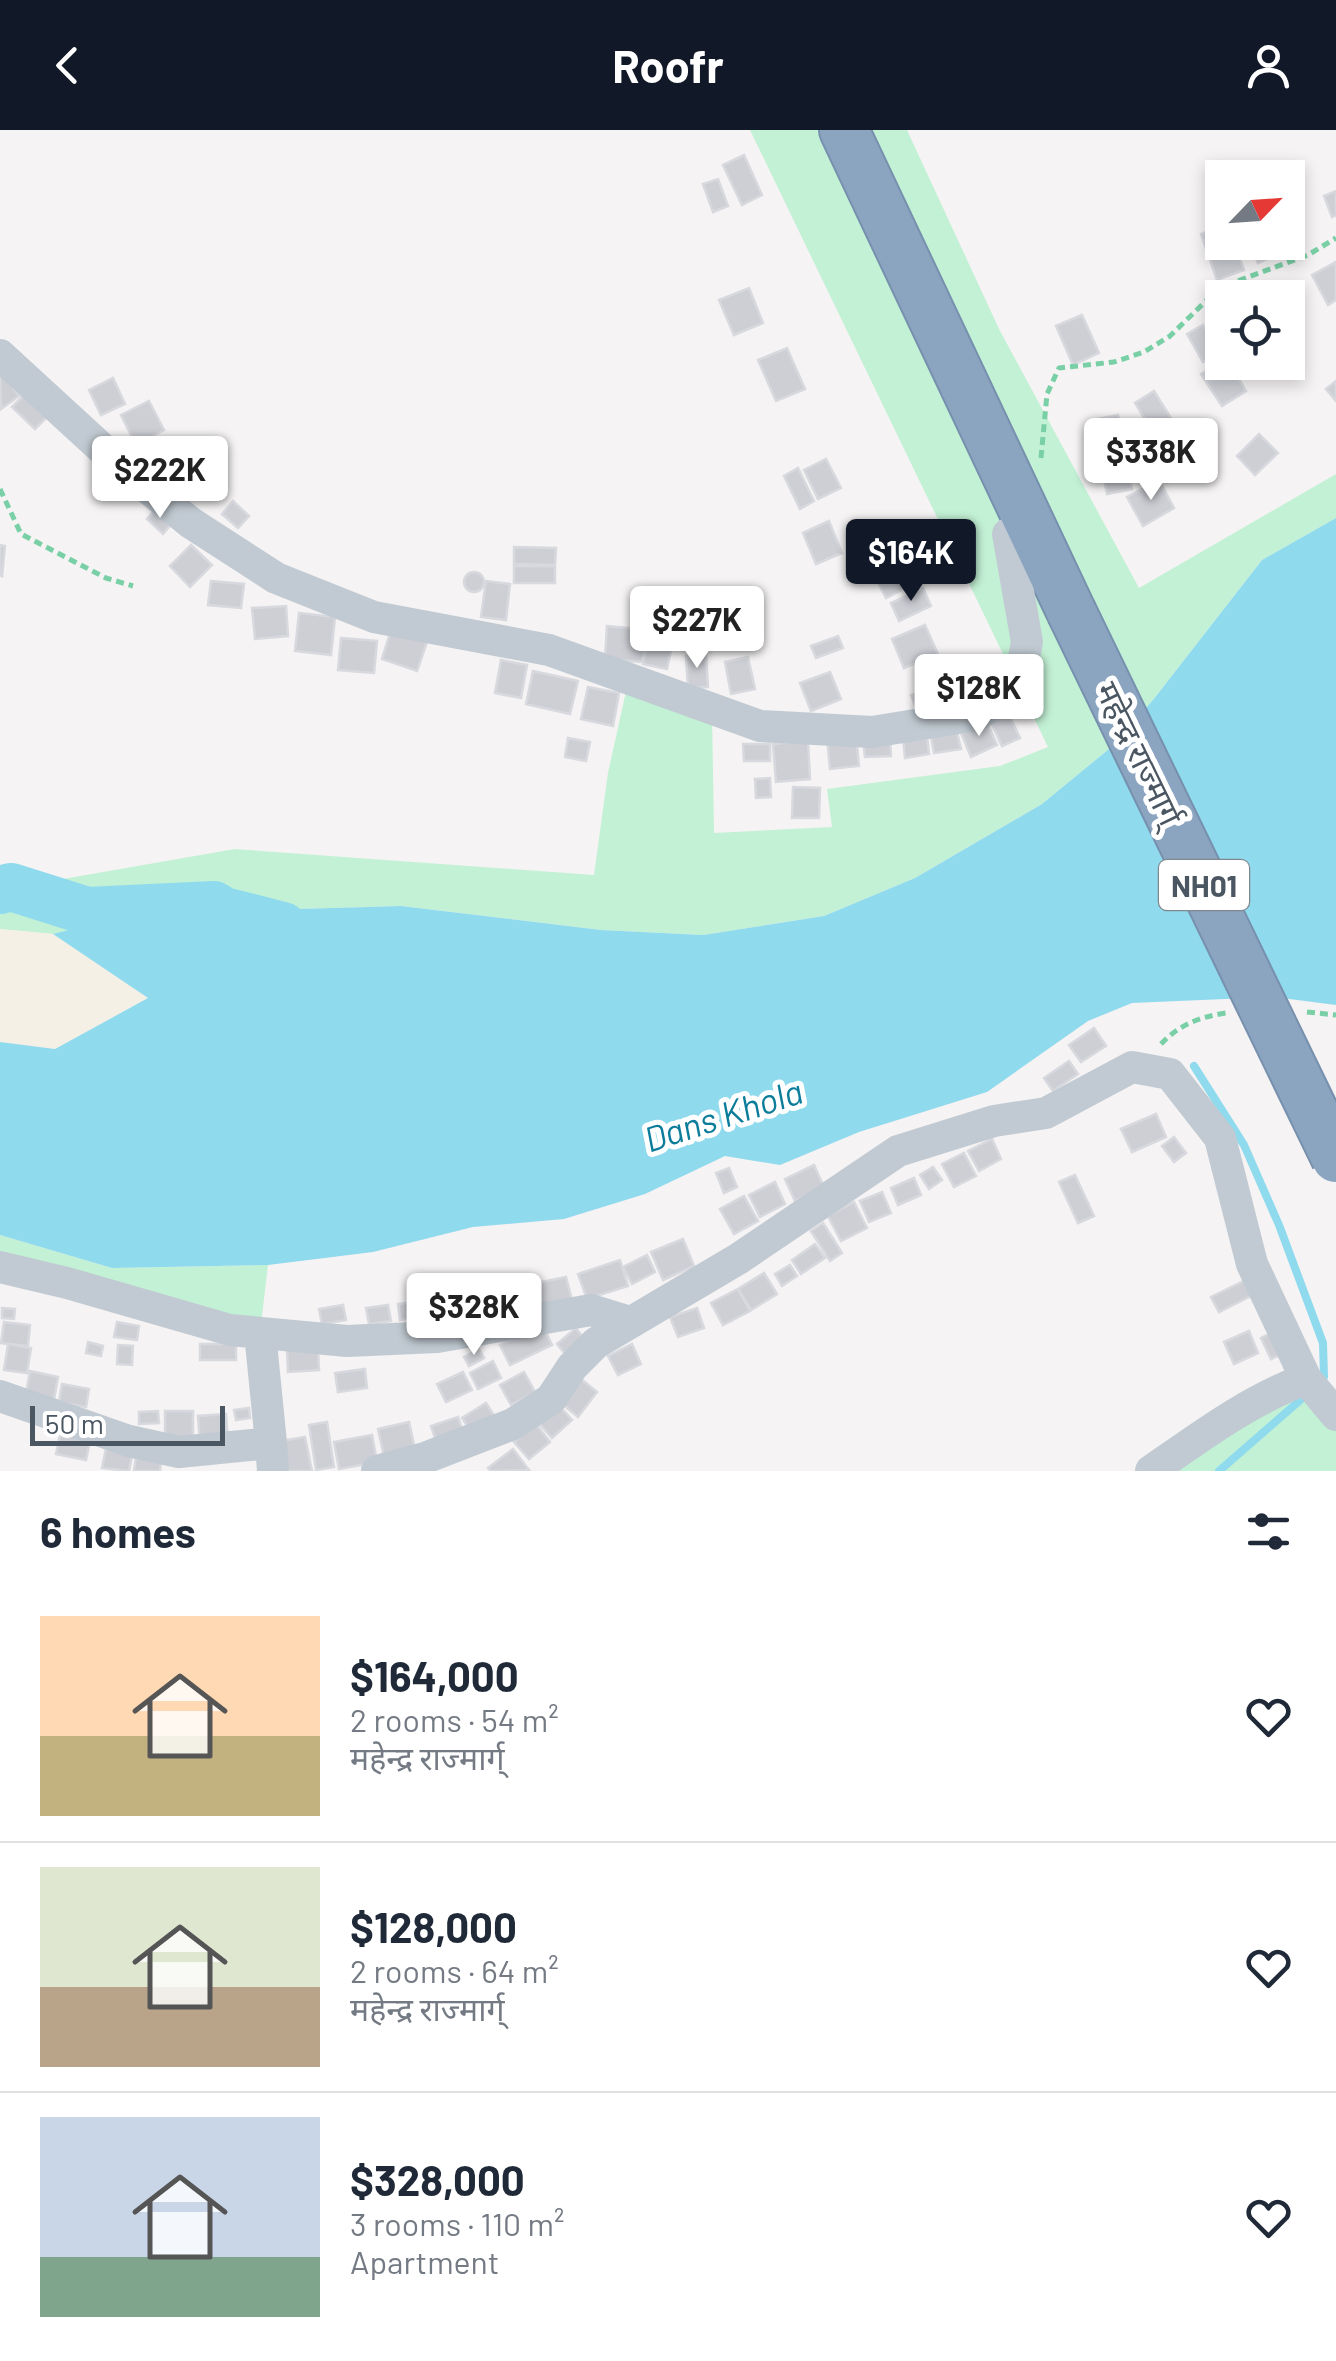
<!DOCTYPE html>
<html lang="en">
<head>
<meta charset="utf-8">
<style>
	body { margin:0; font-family:Barlow,"Noto Sans Devanagari",sans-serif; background:#f2f2f3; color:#1f2937; height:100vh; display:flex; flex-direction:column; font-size:38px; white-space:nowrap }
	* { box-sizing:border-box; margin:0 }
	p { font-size:32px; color:#747a83 }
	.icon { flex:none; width:55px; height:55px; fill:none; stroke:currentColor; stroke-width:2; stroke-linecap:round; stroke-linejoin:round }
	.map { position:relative; height:1341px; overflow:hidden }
	.details { display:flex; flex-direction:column; background:#fff; flex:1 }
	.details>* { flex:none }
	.needle { width:65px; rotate:65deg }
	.fabs { position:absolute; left:1205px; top:30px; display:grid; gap:20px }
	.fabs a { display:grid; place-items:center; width:100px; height:100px; border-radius:0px; background:#fff; box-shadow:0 5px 15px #0003; font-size:50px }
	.scale { position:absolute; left:30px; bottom:25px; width:195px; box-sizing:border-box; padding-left:10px; border:5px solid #4a5661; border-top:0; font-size:28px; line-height:35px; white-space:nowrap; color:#4a5661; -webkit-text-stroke:8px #fff; paint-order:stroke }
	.price { position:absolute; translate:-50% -85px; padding:0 22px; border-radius:10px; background:#fff; color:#222; font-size:32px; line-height:65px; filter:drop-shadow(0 2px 5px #0008) }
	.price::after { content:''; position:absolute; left:50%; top:60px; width:30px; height:22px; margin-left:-15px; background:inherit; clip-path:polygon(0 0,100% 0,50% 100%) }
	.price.active { background:#111827; color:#fff }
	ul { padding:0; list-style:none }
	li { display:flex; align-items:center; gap:30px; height:250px; padding:0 40px }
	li+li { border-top:2px solid #e0e1e3 }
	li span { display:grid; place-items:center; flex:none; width:280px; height:200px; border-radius:0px; color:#555 }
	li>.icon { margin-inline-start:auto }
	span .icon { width:120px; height:120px; fill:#fffc; stroke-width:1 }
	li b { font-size:42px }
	h2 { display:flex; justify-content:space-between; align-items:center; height:120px; padding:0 40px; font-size:42px }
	header { display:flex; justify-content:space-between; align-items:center; height:130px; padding:0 40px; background:#111827; color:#fff; font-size:45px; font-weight:700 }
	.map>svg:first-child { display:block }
	.green { fill:#c3f1d5 }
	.sand { fill:#f5f0e5 }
	.water { fill:#90daee }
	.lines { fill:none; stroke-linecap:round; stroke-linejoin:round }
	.stream { stroke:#90daee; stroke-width:8 }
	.river { stroke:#90daee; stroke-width:48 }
	.building { fill:#cdcfd5; stroke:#d7d9de; stroke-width:2.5 }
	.highway-casing { stroke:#7690ad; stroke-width:52 }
	.path { stroke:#7ad0a6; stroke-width:5; stroke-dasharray:8 5; stroke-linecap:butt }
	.minor { stroke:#c1cad2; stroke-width:32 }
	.highway { stroke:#8ba5c1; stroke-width:48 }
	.highway-bridge-casing { stroke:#7690ad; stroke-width:52; stroke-linecap:butt }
	.highway-bridge { stroke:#8ba5c1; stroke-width:48 }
	.labels { text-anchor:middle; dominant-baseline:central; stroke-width:10; stroke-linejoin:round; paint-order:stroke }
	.shield { fill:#fff; stroke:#808990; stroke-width:2.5 }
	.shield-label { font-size:30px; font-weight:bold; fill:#4a5661 }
	.street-label { font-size:32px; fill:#4a5661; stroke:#fff }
	.water-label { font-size:35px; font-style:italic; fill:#0c7c9b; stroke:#fff }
</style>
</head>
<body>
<header><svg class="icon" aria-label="back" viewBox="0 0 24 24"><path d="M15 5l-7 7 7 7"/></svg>Roofr<svg class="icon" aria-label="person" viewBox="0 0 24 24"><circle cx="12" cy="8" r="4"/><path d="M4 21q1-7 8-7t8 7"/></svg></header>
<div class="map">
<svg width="1336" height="1341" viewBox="0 0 1336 1341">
	<rect width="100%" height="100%" fill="#f5f3f3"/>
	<path class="green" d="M750,0H907L999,199L1139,458L1336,344V388L1262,430L1153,570L1109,619L1042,674L915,748L824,786L703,805L601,800L401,776L224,781L95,793L53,804L0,799V760L235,719L594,745L608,643L629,548L712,581L714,703L832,697L827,659L1000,636L1048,617Z
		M0,1105L112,1138L268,1135L260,1203L0,1137Z
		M1306,1249L1336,1290V1341H1151Z"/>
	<path class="sand" d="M0,799L53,804L148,868L55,919L0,912Z"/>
	<path class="water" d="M1336,388V875L1274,867L1132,873L1088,891L987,962L859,1002L780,1035L725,1026L645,1064L564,1089L473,1097L373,1122L268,1135L112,1138L0,1105V912L55,919L148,868L53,804L95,793L224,781L401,776L601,800L703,805L824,786L915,748L1042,674L1109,619L1153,570L1262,430Z"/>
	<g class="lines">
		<path class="stream" d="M1194,936L1244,1015L1279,1095L1323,1213L1324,1247L1320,1252
			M1219,1341L1306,1265"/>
		<path class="river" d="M0,760L11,757L87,781L214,775L224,781L283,796"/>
	</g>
	<path class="building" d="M744,25L762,65L742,75L723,35Z
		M718,49L728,76L713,82L703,54Z
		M1336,61V85L1332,87L1324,66Z
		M1288,93L1297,115L1258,133L1249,112H1288Z
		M1222,96V112H1234L1244,140L1217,150L1201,104Z
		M1336,132V170L1328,175L1312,145Z
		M749,158L763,193L734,205L719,170Z
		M1082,185L1099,223L1073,235L1056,196Z
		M1291,193L1299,215L1288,220V195Z
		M1203,195L1219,223L1203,232L1187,204Z
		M787,218L805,259L776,271L758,230Z
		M1222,230L1229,232L1246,261L1222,276L1201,244Z
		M1,241L19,266L1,279L0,242Z
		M113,248L125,274L101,285L89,260Z
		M1336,251V271L1326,259Z
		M1154,261L1174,293L1155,306L1135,273Z
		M24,265L47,287L35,299L12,277Z
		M149,271L164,300L136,315L121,285Z
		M1118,285L1132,359L1107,364L1093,290Z
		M1259,304L1278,323L1255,345L1237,326Z
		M826,329L841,358L818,369L804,340Z
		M798,338L814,371L800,379L784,346Z
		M1159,350L1174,378L1143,396L1127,367Z
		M233,371L249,386L238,398L222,384Z
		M157,377L173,392L163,404L147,389Z
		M829,391L842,423L816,434L803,403Z
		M0,415L5,416L2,446L0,445Z
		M191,415L212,435L190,457L170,436Z
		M514,417L556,418L555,435L514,434Z
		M892,425L909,456L886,468L870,437Z
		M514,436H555V453H514Z
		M464 452a10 10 0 1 1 20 0a10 10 0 1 1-20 0Z
		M211,451L244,454L241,478L208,475Z
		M486,451L510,454L506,490L481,487Z
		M923,458L931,476L899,491L891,473Z
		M286,476L288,506L255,509L252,478Z
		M299,483L335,487L331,525L295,521Z
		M925,495L938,524L904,538L892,509Z
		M607,496L650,500L642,532L605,529Z
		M391,500L427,512L417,541L382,529Z
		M650,500L674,505L667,539L643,534Z
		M838,506L843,518L816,528L811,516Z
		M341,508L377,511L374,543L338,540Z
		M706,525L708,557L688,558L686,526Z
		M748,527L755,559L731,564L725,532Z
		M977,528L985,546L950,561L942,543Z
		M501,530L527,535L521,568L495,563Z
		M995,540L1006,563L960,584L950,561Z
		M533,541L578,551L570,584L526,574Z
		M830,542L841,569L811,581L800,553Z
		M943,555L948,572L918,583L911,565Z
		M588,557L619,563L613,596L581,589Z
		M1006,578L1020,608L1002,616L988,586Z
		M987,592L997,615L971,627L961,603Z
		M957,602L961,619L934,623L931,607Z
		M856,605L859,636L830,639L827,607Z
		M927,605L929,624L905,628L903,608Z
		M568,608L590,612L586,631L565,627Z
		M890,608L891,626L865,627L863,610Z
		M808,611L810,649L776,652L773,614Z
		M743,614H770V631H744Z
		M770,648L771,667L756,668L755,649Z
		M793,657L820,658L819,688H792Z
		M1094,898L1106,916L1081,932L1069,915Z
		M1069,931L1078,944L1053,961L1044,948Z
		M1156,984L1166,1007L1132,1022L1121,999Z
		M1174,1007L1186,1023L1174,1032L1162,1016Z
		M992,1009L1001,1029L979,1041L968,1021Z
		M964,1023L976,1046L954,1057L942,1034Z
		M814,1035L824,1057L795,1071L785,1049Z
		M933,1037L942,1050L929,1059L920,1045Z
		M729,1038L737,1057L724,1063L716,1043Z
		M1075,1045L1094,1086L1078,1093L1059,1052Z
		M914,1048L921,1065L898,1075L891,1058Z
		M775,1052L785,1074L760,1087L749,1065Z
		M882,1062L891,1083L869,1092L860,1071Z
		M744,1066L758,1091L734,1104L720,1079Z
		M854,1072L867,1098L841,1111L828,1086Z
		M823,1093L842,1123L830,1131L811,1101Z
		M683,1109L694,1136L663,1150L651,1122Z
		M815,1114L825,1128L801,1144L792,1130Z
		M647,1125L655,1142L632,1154L623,1137Z
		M620,1130L628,1156L587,1169L578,1144Z
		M790,1135L797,1146L782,1156L775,1144Z
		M764,1143L777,1164L751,1180L738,1159Z
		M566,1147L572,1170L542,1176L537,1153Z
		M1248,1149L1255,1164L1219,1182L1211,1167Z
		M531,1152L535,1179L509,1183L505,1156Z
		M738,1159L750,1181L723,1195L711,1173Z
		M496,1160L498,1185L478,1188L475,1162Z
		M420,1171L422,1186L400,1190L398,1174Z
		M343,1175L346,1190L322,1194L319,1179Z
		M388,1175L391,1191L369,1194L366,1178Z
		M428,1175H458V1195H428Z
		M2,1178L15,1179L14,1189L2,1188Z
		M697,1178L704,1198L678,1207L670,1187Z
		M4,1192L30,1195L28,1216L1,1213Z
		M117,1192L139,1196L137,1210L114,1207Z
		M542,1194L552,1215L510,1235L500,1215Z
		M576,1198L584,1209L565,1224L557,1214Z
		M1249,1201L1258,1223L1234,1234L1224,1212Z
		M1271,1203L1282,1224L1271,1229L1261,1208Z
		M88,1212L103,1216L101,1226L86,1223Z
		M8,1214L31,1218L27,1243L4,1240Z
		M200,1214H236V1230H200Z
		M632,1214L641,1234L618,1245L608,1226Z
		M118,1215L133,1216L132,1235L117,1234Z
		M318,1219L319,1240L288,1242L287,1220Z
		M479,1219L484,1228L469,1236L464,1227Z
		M493,1231L501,1248L478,1259L470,1243Z
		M365,1239L367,1258L338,1262L335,1243Z
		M30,1241L58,1247L54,1269L26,1264Z
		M463,1242L472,1260L446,1272L437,1254Z
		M524,1242L535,1262L511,1275L500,1255Z
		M581,1249L597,1262L578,1287L561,1273Z
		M62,1254L89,1259L86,1277L59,1272Z
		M486,1273L497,1290L473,1305L462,1288Z
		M557,1273L572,1290L552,1308L537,1291Z
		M249,1278L250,1288L236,1290L234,1280Z
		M158,1281L159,1293L139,1294V1282Z
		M165,1281H193V1311H165Z
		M226,1284L228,1310L200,1312L198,1286Z
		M458,1287L465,1308L438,1317L431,1296Z
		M327,1292L334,1337L316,1340L309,1295Z
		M409,1292L416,1324L385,1331L378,1299Z
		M536,1294L550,1312L529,1329L514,1312Z
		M61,1300L91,1306L86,1330L56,1324Z
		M372,1305L377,1332L339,1339L334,1312Z
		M305,1307L312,1341H288L281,1311Z
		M107,1314L133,1320L129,1341L102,1338Z
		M513,1319L529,1340L491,1341L488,1338Z
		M136,1327L161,1331L160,1341H134Z"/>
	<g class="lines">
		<g class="highway-casing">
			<path id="highway" d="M844,0L1071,481"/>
		</g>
		<path class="path" d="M1041,328L1047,264L1059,238L1114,232L1144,222L1170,206L1209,168L1240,150L1308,125L1336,108
			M0,359L21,404L106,448L133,456
			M1307,882L1336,885
			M1161,914C1180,894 1200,887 1226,883"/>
		<path class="minor" d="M0,225L122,337L191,393L276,448L374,487L549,520L760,596L872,602L977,585L1005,568L1019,554L1027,512L1008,404
			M0,1137L67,1153L230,1200L347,1211L437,1207L591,1180L630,1192
			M260,1203L271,1313
			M0,1266L129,1311L179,1322L271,1313L273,1341
			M377,1341L425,1328L513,1294L551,1269L572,1237L596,1213L738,1129L898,1021L994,991L1046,983L1132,937L1170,944L1220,1008L1252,1134L1306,1249L1336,1285
			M1151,1341C1200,1307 1249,1270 1306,1249"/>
		<use href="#highway" class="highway"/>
		<g class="highway-bridge-casing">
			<path id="highway-bridge" d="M1071,481L1336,1028"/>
		</g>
		<use href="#highway-bridge" class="highway-bridge"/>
	</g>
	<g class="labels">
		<rect class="shield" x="1159" y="730" width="90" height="50" rx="8"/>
		<g class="shield-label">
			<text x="1204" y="755">NH01</text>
		</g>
		<g class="street-label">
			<text transform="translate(1140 623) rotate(64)">महेन्द्र राज्मार्ग्</text>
		</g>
		<g class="water-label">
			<text transform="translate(723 984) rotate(-18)">Dans Khola</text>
		</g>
	</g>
</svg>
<div class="fabs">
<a><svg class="needle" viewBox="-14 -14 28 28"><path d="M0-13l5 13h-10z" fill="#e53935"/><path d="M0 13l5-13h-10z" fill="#747a83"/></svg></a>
<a><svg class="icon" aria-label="locate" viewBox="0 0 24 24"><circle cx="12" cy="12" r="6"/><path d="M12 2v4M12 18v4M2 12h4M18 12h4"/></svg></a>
</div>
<div class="scale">50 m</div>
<b class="price" style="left:1151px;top:373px">$338K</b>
<b class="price" style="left:160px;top:391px">$222K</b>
<b class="price active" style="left:911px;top:474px">$164K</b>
<b class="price" style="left:697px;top:541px">$227K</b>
<b class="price" style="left:979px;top:609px">$128K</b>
<b class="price" style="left:474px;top:1228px">$328K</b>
</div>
<section class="details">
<h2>6 homes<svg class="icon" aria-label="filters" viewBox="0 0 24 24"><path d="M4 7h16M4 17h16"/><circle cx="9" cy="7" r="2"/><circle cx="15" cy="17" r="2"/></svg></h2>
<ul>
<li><span style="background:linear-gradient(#ffd9b3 60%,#c2b280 0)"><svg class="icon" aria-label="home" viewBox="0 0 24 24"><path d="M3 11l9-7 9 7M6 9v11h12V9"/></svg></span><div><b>$164,000</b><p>2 rooms · 54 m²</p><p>महेन्द्र राज्मार्ग्</p></div><svg class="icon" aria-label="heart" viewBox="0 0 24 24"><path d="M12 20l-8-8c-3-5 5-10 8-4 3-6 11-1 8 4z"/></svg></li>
<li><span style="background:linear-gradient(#dfe7d0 60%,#b9a48a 0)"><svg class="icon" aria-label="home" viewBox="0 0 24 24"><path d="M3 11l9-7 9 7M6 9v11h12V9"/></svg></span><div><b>$128,000</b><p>2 rooms · 64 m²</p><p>महेन्द्र राज्मार्ग्</p></div><svg class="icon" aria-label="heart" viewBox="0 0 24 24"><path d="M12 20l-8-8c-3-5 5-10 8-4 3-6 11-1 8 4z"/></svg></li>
<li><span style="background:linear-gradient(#c9d6e8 70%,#7fa58c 0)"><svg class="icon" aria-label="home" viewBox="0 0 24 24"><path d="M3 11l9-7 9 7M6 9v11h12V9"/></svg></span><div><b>$328,000</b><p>3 rooms · 110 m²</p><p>Apartment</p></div><svg class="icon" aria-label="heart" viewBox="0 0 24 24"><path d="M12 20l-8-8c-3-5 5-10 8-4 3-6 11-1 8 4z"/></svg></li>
</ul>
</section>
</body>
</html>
